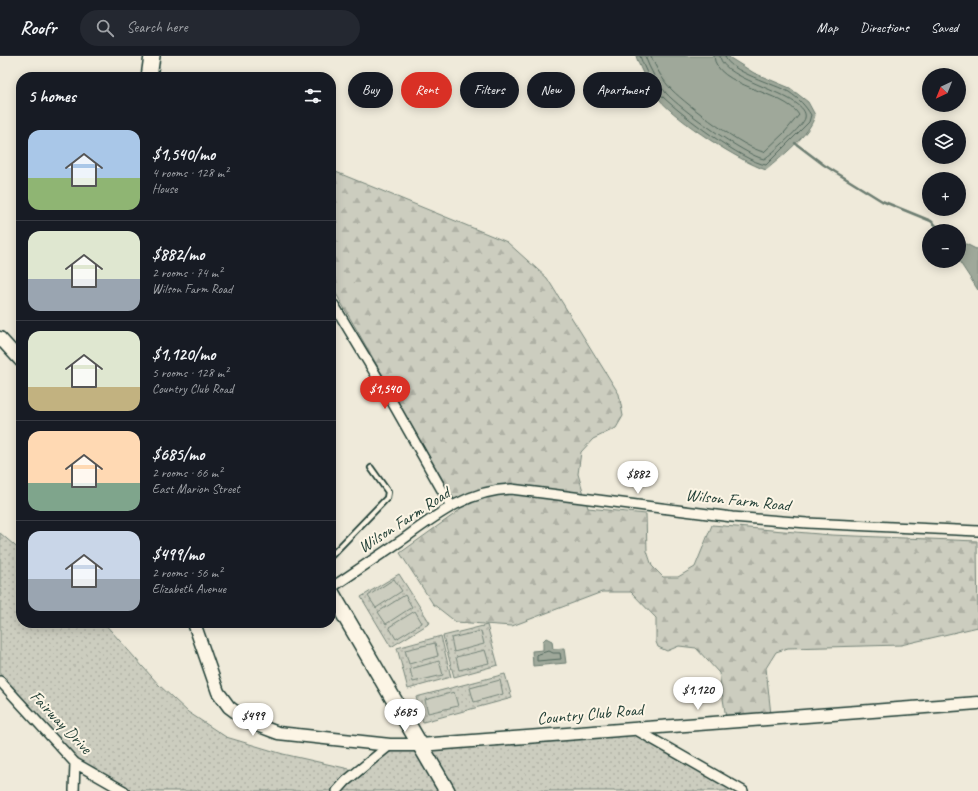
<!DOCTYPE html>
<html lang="en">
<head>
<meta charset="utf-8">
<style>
	body { margin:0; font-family:Caveat,sans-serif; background:#242831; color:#f1f3f6; height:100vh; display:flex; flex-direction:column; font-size:15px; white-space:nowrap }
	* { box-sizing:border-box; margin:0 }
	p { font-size:13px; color:#9ea1a6 }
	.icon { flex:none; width:22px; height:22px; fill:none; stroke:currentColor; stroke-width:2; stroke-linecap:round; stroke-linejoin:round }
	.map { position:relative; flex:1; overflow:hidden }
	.side { position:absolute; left:16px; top:16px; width:320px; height:556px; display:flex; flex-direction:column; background:#171b24; border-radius:16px; box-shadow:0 2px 10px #0003 }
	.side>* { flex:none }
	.guide { position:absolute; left:348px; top:16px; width:380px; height:36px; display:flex; gap:8px }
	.needle { width:26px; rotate:223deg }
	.buttons { position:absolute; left:922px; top:12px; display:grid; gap:8px }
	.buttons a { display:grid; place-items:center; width:44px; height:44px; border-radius:50%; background:#171b24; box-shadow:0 2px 10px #0003; font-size:20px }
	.price { position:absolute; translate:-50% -34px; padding:0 9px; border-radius:14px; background:#fff; color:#222; font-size:13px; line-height:26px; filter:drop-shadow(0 1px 2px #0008) }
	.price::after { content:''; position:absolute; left:50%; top:24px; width:12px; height:9px; margin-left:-6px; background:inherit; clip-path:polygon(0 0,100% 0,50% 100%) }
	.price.on { background:#d93025; color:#fff }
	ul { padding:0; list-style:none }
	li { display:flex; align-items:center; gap:12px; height:100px; padding:0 12px }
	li+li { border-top:1px solid #363941 }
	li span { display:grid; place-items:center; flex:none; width:112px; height:80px; border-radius:12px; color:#555 }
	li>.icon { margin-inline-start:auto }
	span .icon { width:48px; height:48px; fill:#fffc; stroke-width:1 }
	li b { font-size:17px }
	h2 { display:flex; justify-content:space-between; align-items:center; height:48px; padding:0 12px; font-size:17px }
	.chip { padding:0 14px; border-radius:18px; background:#171b24; box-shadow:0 2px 10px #0003; font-size:14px; line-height:36px }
	.chip.on { background:#d93025; color:#fff }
	header { display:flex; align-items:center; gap:24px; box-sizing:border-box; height:56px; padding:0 20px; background:#171b24; border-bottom:1px solid #363941 }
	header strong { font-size:19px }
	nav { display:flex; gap:22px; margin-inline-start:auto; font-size:14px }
	.search { width:280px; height:36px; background:#242831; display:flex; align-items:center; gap:10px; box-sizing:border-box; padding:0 14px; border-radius:22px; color:#9ea1a6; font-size:15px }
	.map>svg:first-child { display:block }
	.grass { fill:url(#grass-dots); stroke:#76857a }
	.forest { fill:url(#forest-firs); stroke:#76857a }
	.garden { fill:#cccdbf; stroke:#76857a }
	.water { fill:#9fa89a; stroke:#6c7d71 }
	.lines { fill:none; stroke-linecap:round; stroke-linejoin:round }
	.shore { stroke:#52685d; stroke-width:1 }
	.stream { stroke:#6c7d71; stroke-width:2.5 }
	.service-casing { stroke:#1f3d34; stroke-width:8 }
	.minor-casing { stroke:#1f3d34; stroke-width:12 }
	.tertiary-casing { stroke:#1f3d34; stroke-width:15 }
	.primary-casing { stroke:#1f3d34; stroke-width:18 }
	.service { stroke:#fcf5e5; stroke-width:4.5 }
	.minor { stroke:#fcf5e5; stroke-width:9 }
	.tertiary { stroke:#fcf5e5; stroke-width:12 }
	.primary { stroke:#fcf5e5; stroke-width:15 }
	.labels { text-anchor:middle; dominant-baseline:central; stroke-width:4; stroke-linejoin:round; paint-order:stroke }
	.street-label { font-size:17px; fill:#1f3d34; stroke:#fcf5e5 }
</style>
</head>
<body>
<header>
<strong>Roofr</strong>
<div class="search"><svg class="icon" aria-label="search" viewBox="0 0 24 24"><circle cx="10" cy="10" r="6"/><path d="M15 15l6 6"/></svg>Search here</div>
<nav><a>Map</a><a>Directions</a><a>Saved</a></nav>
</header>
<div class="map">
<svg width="978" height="735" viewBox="0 0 978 735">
	<defs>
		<pattern id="grass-dots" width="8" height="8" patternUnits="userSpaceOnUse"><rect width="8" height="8" fill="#cccdbf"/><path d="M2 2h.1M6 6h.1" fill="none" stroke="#afb1a5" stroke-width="1.8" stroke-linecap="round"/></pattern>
		<pattern id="forest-firs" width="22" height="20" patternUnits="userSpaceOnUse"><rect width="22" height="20" fill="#cccdbf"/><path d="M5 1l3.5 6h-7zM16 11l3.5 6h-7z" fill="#afb1a5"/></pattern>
	</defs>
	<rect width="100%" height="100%" fill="#efeada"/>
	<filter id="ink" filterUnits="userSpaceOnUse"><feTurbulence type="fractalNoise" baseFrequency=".025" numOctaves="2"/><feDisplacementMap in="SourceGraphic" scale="8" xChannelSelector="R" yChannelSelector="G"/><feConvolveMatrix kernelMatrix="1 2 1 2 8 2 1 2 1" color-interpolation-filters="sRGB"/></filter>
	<g filter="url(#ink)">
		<path class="grass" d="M0,477L21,495V567H104L159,629L188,656L226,681L283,698L358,715L390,689L632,672L743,735H126L84,713L0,625Z
			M399,518L430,567L391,591L361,541Z
			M487,569L498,609L454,621L443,580Z
			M441,580L451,621L408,633L397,592Z
			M505,618L512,642L423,666L416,641Z"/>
		<path class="forest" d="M331,114L507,186L547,222L619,338L623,360L616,372L593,383L581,396L578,418L588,452L646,458L647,495L652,510L663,521H678L695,511L712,469L831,479L977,485L978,571L901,589L788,592L776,596L766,612L771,659L726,662L719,617L696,592L679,590L667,595L658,591L656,586V562L631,536H602L512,570L456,566L433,548L400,497L460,454L331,229Z"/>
		<path class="garden" d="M394,523L402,535L376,552L368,540Z
			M405,539L412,551L386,568L378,556Z
			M415,555L422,567L396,583L389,571Z
			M481,575L484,588L454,596L451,582Z
			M435,587L438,600L409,608L405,594Z
			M485,594L489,607L459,614L456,601Z
			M439,605L443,619L413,626L410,613Z
			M500,624L503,638L474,646L470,632Z
			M454,636L458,650L428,657L425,644Z"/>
		<path class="water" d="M636,0H727L754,17L790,32L808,46L815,59C811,78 781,101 766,114C739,105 677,65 659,43C649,29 641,16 636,0Z
			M959,188H966L978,194V234L959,205Z
			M546,582L552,585L553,593L564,592L566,607L533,610L532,595L543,594V585Z"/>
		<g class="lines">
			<path class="shore" d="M640,0C645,15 653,30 664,42C682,59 742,105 766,109L809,66L811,59C805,49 799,43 789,36C777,29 727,15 725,0
				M645,0C650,14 657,26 666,37C679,52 746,100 764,103C772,98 804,69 805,62C811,39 721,25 720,0
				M651,0C656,12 663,25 672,34C687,49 745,93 764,96L784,77L799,59C785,35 715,31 714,0
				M549,595L553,597H560L561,603L537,605V599Z"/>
			<path class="stream" d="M795,87L824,109L882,145L931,165L942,175"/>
			<g class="service-casing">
				<path id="service" d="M331,500L387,442L388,436L371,412"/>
			</g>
			<g class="minor-casing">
				<path id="minor" d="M334,249L391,344L451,450
					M331,532C355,516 378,500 402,484C435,460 468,434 511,433L732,461L807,467L978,475
					M0,625L75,707L124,735
					M633,672L743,735
					M74,735L75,707
					M337,735L346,725L390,689"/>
			</g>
			<g class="tertiary-casing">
				<path id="tertiary" d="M0,282L21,305
					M194,567L218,636L229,651L249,666L278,677L390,689H420L978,647"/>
			</g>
			<g class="primary-casing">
				<path id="primary" d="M149,21L152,0
					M331,536L447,735"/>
			</g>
			<use href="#service" class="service"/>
			<use href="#minor" class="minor"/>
			<use href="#tertiary" class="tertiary"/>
			<use href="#primary" class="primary"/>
		</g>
	</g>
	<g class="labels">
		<g class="street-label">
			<text transform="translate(738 444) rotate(6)">Wilson Farm Road</text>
			<text transform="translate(404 464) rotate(-33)">Wilson Farm Road</text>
			<text transform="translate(590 658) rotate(-5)">Country Club Road</text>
			<text transform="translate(61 666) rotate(46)">Fairway Drive</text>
		</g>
	</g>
</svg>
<div class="buttons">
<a><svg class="needle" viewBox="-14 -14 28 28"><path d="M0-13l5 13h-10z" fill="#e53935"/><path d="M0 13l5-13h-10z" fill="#9ea1a6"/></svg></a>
<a><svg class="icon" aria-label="layers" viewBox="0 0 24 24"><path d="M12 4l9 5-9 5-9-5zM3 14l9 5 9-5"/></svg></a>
<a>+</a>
<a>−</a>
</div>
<b class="price on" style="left:385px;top:354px">$1,540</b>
<b class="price" style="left:638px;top:439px">$882</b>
<b class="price" style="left:698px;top:655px">$1,120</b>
<b class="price" style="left:405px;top:677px">$685</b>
<b class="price" style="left:253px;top:681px">$499</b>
<div class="guide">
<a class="chip">Buy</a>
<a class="chip on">Rent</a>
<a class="chip">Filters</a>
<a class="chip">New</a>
<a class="chip">Apartment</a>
</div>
<section class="side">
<h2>5 homes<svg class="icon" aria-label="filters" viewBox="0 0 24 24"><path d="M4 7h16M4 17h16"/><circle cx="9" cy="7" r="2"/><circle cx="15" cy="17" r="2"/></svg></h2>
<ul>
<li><span style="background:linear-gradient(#a9c7e8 60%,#8fb573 0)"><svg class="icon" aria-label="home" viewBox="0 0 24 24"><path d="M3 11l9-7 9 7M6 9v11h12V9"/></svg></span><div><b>$1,540/mo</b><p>4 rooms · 128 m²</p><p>House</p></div></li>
<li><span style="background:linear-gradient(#dfe7d0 60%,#9aa5b1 0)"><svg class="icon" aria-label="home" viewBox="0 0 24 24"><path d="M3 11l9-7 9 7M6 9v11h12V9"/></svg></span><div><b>$882/mo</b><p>2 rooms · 74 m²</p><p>Wilson Farm Road</p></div></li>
<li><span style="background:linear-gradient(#dfe7d0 70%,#c2b280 0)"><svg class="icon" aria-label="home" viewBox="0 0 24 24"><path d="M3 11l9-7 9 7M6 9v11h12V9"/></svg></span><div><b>$1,120/mo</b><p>5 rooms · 128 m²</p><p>Country Club Road</p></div></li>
<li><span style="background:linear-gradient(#ffd9b3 65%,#7fa58c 0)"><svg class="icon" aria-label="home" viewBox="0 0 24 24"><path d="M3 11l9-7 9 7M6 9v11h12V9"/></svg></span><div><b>$685/mo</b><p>2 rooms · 66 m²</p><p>East Marion Street</p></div></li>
<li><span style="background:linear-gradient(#c9d6e8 60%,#9aa5b1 0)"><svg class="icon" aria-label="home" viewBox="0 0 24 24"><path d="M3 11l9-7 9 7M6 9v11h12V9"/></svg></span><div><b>$499/mo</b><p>2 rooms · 56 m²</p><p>Elizabeth Avenue</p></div></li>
</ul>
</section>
</div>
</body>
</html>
